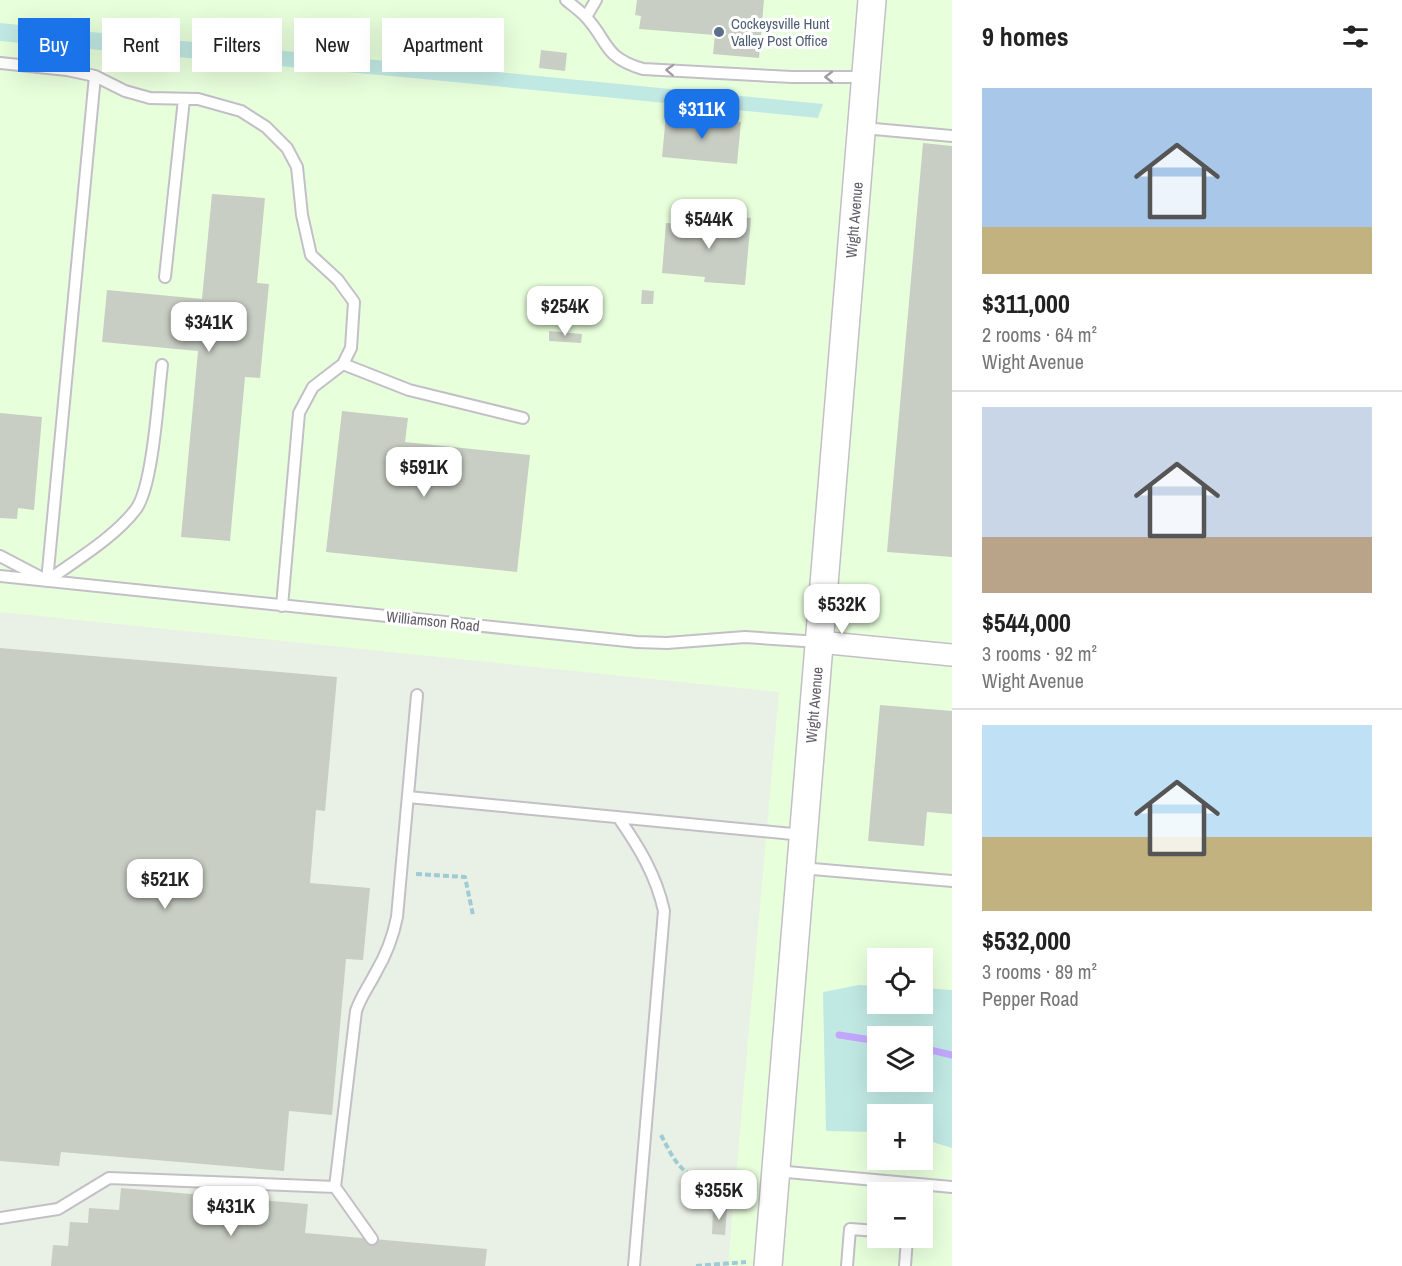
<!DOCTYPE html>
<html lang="en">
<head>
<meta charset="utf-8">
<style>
	body { margin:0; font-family:"Archivo Narrow",sans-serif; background:#f2f2f2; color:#222; height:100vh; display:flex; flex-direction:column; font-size:22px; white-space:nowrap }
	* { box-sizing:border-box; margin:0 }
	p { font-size:20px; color:#767676 }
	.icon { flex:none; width:33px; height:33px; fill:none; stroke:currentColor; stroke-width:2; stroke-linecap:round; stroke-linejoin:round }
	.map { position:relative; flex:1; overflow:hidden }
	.sheet { display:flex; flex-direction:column; background:#fff; width:450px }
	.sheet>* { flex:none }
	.banner { position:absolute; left:18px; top:18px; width:570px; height:54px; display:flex; gap:12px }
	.controls { position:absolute; left:867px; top:948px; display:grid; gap:12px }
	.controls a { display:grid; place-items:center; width:66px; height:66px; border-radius:0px; background:#fff; box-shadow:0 6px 24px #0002; font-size:30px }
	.price { position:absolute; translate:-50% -51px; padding:0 14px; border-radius:12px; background:#fff; color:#222; font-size:20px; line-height:39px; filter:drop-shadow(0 2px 3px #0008) }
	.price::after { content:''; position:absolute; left:50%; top:36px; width:18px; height:14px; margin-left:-9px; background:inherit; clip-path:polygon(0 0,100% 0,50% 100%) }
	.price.selected { background:#1a73e8; color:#fff }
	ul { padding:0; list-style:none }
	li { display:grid; align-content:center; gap:12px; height:318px; padding:0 30px }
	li+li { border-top:2px solid #e0e0e0 }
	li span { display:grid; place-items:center; height:186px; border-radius:0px; color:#555 }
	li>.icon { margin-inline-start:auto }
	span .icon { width:108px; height:108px; fill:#fffc; stroke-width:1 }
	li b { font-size:26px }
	h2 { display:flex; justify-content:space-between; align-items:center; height:72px; padding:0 30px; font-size:26px }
	.tag { padding:0 21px; border-radius:0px; background:#fff; box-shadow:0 6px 24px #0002; font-size:21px; line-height:54px }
	.tag.selected { background:#1a73e8; color:#fff }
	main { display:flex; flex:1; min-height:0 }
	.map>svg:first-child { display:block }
	.commercial { fill:#e8ffdc; fill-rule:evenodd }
	.green { fill:#c1e9e4; fill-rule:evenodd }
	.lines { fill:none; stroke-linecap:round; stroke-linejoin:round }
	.stream { stroke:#c3a7ff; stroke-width:7 }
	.building { fill:#c8cec4 }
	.service-casing { stroke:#c3bfc7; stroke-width:14 }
	.minor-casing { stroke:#c3bfc7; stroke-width:24 }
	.tertiary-casing { stroke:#c3bfc7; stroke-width:30 }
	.path { stroke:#9fccd4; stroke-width:4; stroke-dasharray:6 3; stroke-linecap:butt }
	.service { stroke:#fff; stroke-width:10 }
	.minor { stroke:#fff; stroke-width:21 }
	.tertiary { stroke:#fff; stroke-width:27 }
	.oneway { stroke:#a09ea4 }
	.service-dot { fill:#5c6f8a; stroke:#fff; stroke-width:2 }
	.labels { text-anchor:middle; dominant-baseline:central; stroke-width:6; stroke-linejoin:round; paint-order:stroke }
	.service-label { font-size:15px; fill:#4e5e75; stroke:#fff; text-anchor:start }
	.street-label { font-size:15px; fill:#615d67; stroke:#fff }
</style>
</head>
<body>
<main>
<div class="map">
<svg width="952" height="1266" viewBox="0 0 952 1266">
	<rect width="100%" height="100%" fill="#e9f0e5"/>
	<path class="commercial" d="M0,0H952V1266H728L779,692L0,612ZM878,958H922V1004H878ZM878,1036H922V1082H878ZM878,1114H922V1160H878ZM878,1192H922V1238H878Z"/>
	<path class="green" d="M0,23L823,104L818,118L413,78L0,41Z
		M859,985L877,986L878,1004H922L923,988L952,990V1148L923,1139L922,1114H878L877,1132L826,1131L823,992ZM878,1036H922V1082H878Z"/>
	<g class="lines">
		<path class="stream" d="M839,1035L878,1041
			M922,1048L952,1055"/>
	</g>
	<path class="building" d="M637,0H764L759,58L713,54L715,35L639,29L641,16L635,15Z
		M541,50L567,53L565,71L539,68Z
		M666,115L741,122L737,164L662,157Z
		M923,143L952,146V557L887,552Z
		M212,194L265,198L257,283L269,284L260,378L245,377L230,541L181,537L198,351L102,342L107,290L202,299Z
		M714,214L751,218L745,285L704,282L705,277L662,273L666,223L713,227Z
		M642,290L654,291L653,304H641Z
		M549,331L582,334L581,343L549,341Z
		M342,411L408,418L405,442L530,455L517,572L326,552Z
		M0,413L42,417L34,510L18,508L17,519L0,518Z
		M0,648L337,677L325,811L316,810L310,883L370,888L363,960L346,959L332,1115L289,1111L284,1171L61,1152L59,1166L0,1161Z
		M880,705L952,711V814L927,812L924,846L868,841Z
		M121,1188L308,1204L305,1233L487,1249L485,1266H51L53,1245L68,1246L70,1222L88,1223L89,1208L119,1210Z
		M713,1208L727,1209L725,1235L712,1234Z"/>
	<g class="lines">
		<g class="service-casing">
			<path id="service" d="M566,0C572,5 579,10 585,16C609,41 602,57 643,69L792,77H865
				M586,17L596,0
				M0,63L67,70L95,76L125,91L150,98L198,99L241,111L266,127L287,148L297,167L302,215L311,255L338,280L354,302L351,348L343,364L313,387L299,413L282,606
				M863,128L952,136
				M165,277L184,99
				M343,364L409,390L523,418
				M0,556L42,578
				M0,576L637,642L667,643L745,637L819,642
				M47,581L95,76
				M47,581C76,560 115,537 136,509C153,486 158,397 162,365
				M408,797L803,835
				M618,817C639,847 656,875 664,911L634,1266
				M801,868L952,881
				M776,1171L952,1187
				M335,1187L372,1239
				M0,1218L58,1209L109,1178L335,1187L356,1011C361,996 369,986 376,972C386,955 393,937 397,917L417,695
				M847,1266L850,1229L878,1231
				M905,1266L907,1238"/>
		</g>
		<g class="minor-casing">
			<path id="minor" d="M819,642L952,655"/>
		</g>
		<g class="tertiary-casing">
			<path id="tertiary" d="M768,1266L872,0"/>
		</g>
		<path class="path" d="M416,874L465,877L473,915
			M661,1135C668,1148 674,1162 685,1171C705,1187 731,1177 749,1201
			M696,1266L746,1262"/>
		<use href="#service" class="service"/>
		<use href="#minor" class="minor"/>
		<use href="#tertiary" class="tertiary"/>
	</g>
	<defs><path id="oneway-chevron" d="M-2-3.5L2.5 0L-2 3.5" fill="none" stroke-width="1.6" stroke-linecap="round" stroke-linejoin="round" transform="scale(1.5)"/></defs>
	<g class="oneway">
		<use href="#oneway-chevron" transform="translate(670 70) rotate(-177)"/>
		<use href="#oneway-chevron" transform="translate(829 77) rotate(-180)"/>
	</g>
	<circle class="service-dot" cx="719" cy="32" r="6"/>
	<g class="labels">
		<g class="service-label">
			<text x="731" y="23">Cockeysville Hunt<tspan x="731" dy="17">Valley Post Office</tspan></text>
		</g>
		<g class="street-label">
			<text transform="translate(854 220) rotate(-85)">Wight Avenue</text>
			<text transform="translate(433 621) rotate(6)">Williamson Road</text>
			<text transform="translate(814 705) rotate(-85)">Wight Avenue</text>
		</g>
	</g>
</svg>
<div class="controls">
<a><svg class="icon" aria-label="locate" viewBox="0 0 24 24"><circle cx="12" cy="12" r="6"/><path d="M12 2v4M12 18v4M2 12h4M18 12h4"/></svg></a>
<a><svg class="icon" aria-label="layers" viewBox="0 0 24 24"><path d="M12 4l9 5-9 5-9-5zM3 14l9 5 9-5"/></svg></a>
<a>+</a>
<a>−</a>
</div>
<b class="price selected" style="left:702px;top:140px">$311K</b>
<b class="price" style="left:709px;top:250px">$544K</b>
<b class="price" style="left:565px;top:337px">$254K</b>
<b class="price" style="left:209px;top:353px">$341K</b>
<b class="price" style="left:424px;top:498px">$591K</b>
<b class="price" style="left:842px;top:635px">$532K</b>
<b class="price" style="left:165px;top:910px">$521K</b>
<b class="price" style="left:719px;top:1221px">$355K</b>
<b class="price" style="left:231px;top:1237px">$431K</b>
<div class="banner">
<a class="tag selected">Buy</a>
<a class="tag">Rent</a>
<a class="tag">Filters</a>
<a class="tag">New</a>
<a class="tag">Apartment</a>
</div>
</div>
<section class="sheet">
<h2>9 homes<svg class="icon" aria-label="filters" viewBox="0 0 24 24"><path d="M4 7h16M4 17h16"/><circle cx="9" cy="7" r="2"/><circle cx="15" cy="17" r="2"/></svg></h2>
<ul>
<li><span style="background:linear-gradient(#a9c7e8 75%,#c2b280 0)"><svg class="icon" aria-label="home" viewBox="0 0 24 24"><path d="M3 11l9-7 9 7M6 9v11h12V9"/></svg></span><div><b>$311,000</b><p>2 rooms · 64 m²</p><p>Wight Avenue</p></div></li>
<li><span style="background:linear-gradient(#c9d6e8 70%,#b9a48a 0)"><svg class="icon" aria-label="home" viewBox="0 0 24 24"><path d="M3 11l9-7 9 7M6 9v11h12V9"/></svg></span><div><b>$544,000</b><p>3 rooms · 92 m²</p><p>Wight Avenue</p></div></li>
<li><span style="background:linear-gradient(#bfe0f5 60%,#c2b280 0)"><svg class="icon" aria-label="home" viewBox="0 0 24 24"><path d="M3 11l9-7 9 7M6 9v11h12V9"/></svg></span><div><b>$532,000</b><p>3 rooms · 89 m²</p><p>Pepper Road</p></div></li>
</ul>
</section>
</main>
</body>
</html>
